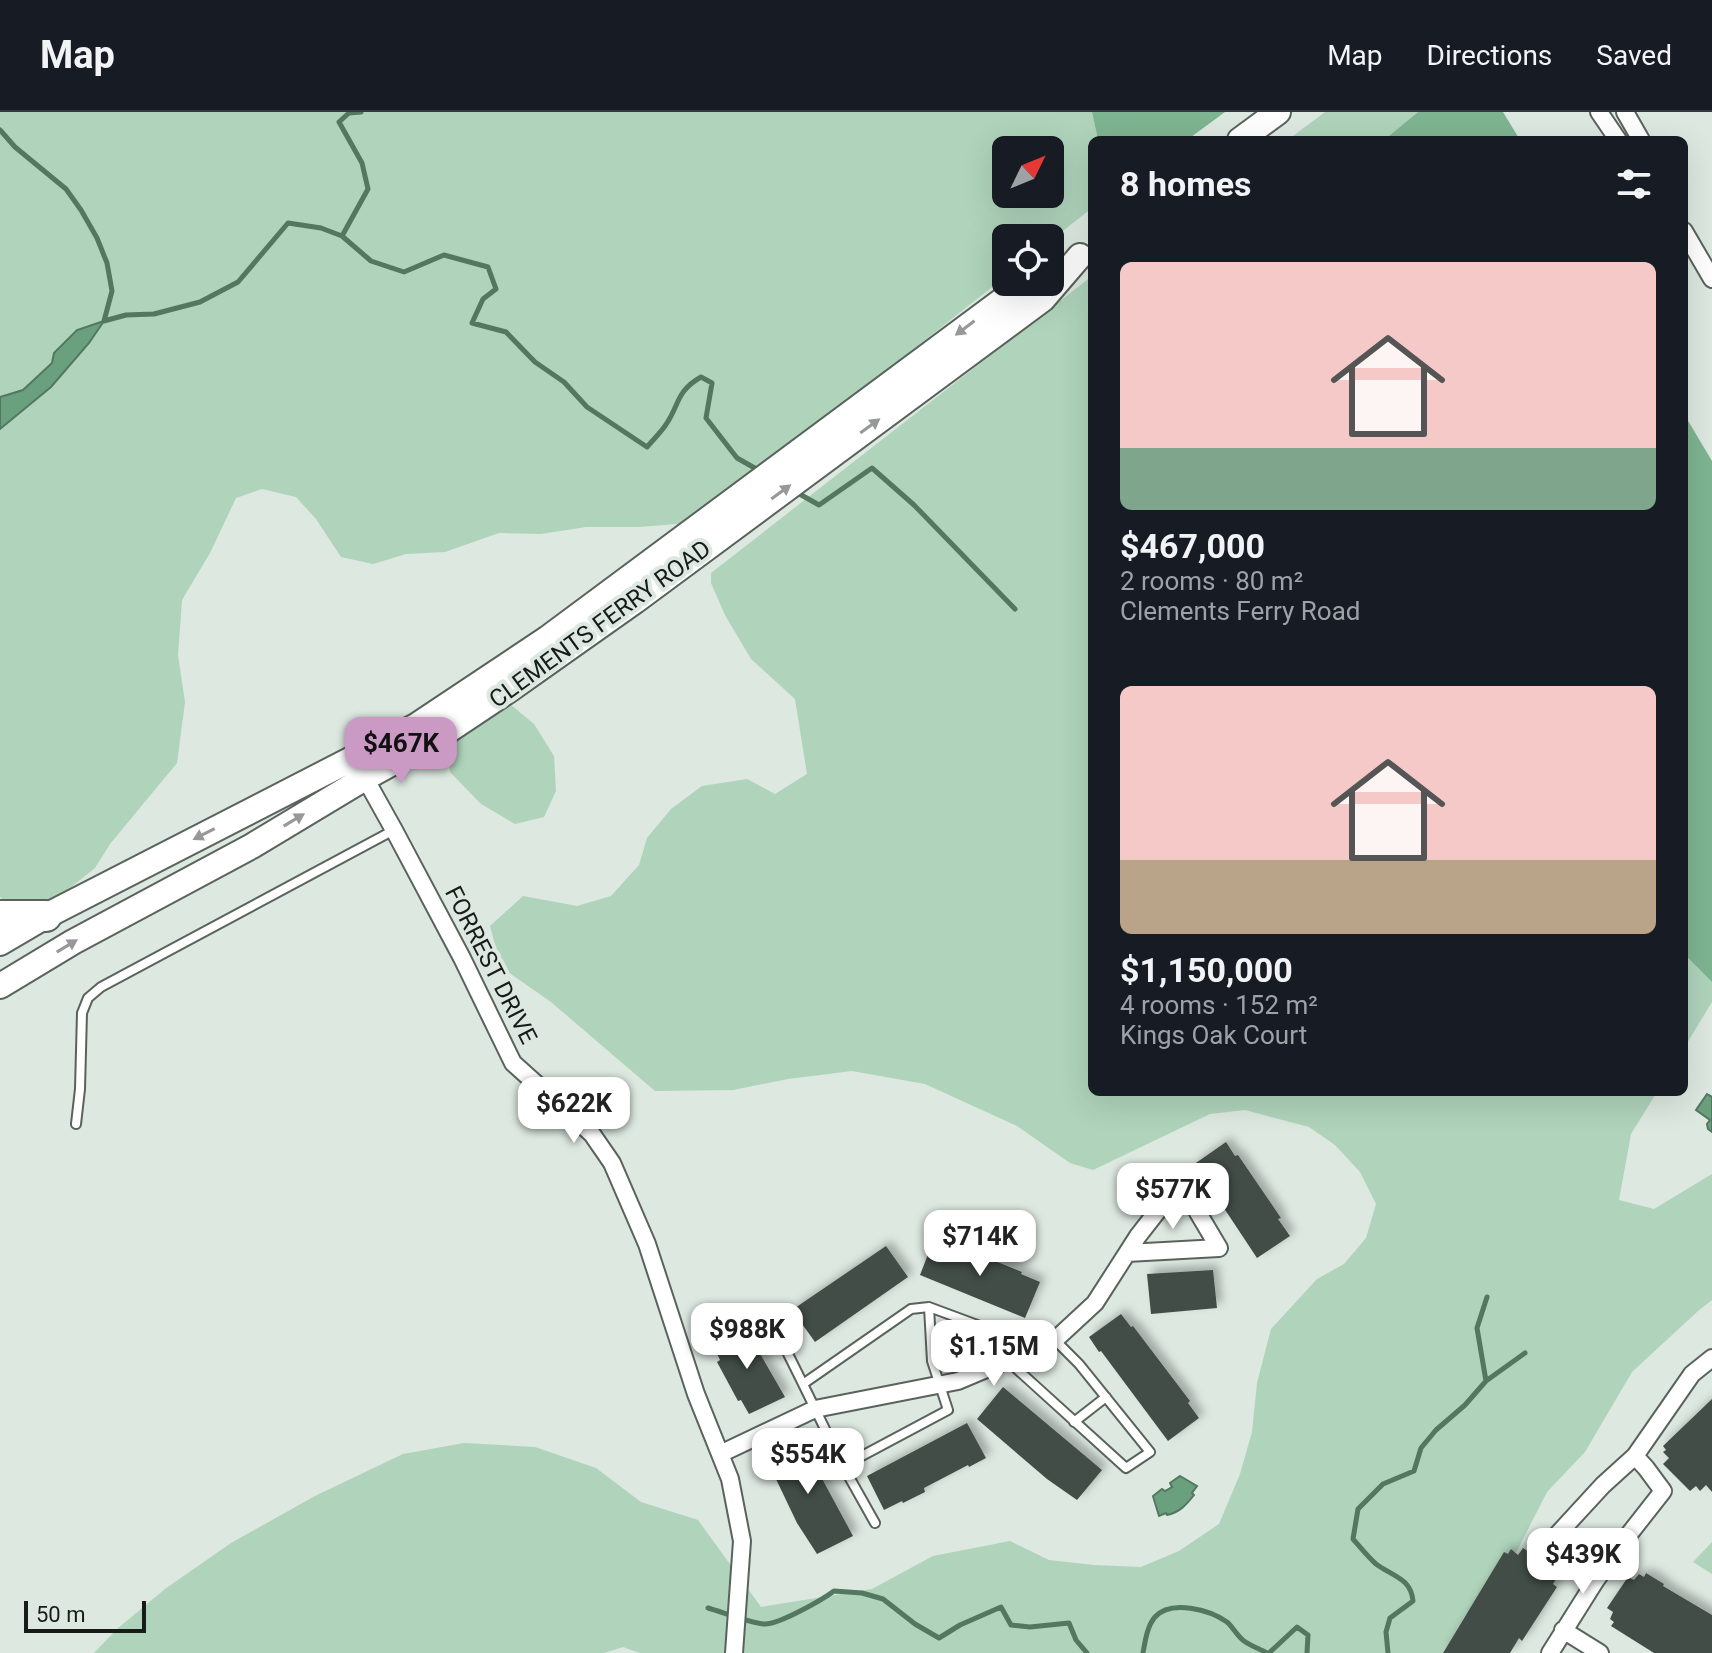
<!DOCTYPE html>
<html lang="en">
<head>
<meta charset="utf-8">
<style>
	body { margin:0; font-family:Roboto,sans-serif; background:#20242c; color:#f1f3f6; height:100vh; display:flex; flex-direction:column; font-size:30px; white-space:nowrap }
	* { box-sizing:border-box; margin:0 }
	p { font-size:26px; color:#9ea1a6 }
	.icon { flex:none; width:44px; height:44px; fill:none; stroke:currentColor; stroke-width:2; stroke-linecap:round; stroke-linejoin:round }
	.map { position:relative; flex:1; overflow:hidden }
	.side { position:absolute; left:1088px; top:24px; width:600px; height:960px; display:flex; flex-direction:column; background:#171b24; border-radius:12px; box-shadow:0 8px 32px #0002 }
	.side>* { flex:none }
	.needle { width:52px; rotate:47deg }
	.fabs { position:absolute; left:992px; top:24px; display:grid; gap:16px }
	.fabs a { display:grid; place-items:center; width:72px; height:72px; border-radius:12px; background:#171b24; box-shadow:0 8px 32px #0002; font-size:40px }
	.scale { position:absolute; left:24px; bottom:20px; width:122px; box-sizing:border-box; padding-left:8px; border:4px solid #181c19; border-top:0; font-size:22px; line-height:28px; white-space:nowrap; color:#181c19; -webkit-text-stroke:6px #dce8e0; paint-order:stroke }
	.price { position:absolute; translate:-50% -68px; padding:0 18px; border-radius:16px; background:#fff; color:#222; font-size:26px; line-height:52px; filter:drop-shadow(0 2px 4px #0008) }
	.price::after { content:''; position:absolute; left:50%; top:48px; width:24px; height:18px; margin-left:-12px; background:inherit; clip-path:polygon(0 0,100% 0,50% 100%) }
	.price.selected { background:#ca99c4; color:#111 }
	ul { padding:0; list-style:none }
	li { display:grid; align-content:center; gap:16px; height:424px; padding:0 32px }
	li span { display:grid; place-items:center; height:248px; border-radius:12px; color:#555 }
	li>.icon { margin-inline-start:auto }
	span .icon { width:144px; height:144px; fill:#fffc; stroke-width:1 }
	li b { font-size:34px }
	h2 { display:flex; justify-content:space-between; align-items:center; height:96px; padding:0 32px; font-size:34px }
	header { display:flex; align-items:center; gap:48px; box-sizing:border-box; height:112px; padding:0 40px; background:#171b24; border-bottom:2px solid #363941 }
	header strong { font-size:38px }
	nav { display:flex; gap:44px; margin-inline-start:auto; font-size:28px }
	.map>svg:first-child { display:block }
	.green { fill:#afd3bb; fill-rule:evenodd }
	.forest { fill:#7eb491 }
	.water { fill:#6ba07e; stroke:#527860; stroke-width:2 }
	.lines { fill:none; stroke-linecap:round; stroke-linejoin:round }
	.stream { stroke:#527860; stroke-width:5 }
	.building { fill:#434d46; filter:url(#shadow) }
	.lane-casing { stroke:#59635c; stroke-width:12 }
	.street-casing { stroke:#59635c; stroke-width:20 }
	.secondary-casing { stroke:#59635c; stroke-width:28 }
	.highway-casing { stroke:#59635c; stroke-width:34 }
	.lane { stroke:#fff; stroke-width:8 }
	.street { stroke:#fff; stroke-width:16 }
	.secondary { stroke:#fff; stroke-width:24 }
	.highway { stroke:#fff; stroke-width:30 }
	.oneway { fill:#979998 }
	.labels { text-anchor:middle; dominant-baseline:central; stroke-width:8; stroke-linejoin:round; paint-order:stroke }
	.street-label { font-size:24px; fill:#181c19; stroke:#dce8e0 }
</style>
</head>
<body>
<header>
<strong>Map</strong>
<nav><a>Map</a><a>Directions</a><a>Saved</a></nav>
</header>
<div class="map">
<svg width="1712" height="1541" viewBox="0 0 1712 1541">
	<defs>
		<filter id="shadow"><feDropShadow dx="5.5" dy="-5.5" stdDeviation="4" flood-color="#0004"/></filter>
	</defs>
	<rect width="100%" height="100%" fill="#dce8e0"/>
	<path class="green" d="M0,0H1092L1098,28H1092V96L1050,129V126H1006V164L705,402L688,411L640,415H586L541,422L499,421L445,440L406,442L373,452L341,445L316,407L296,385L262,377L236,386L210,441L182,488L178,543L185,590L177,651L110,732L95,756L60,784L26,807L0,785V317L51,275L89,231L103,210L53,251L23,278L0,285ZM1006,38H1050V82H1006Z
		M1325,0H1418L1384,28L1289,27Z
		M1092,164V980H1657L1631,1022L1619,1088L1654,1097L1712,1062V1188L1698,1199L1632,1260L1585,1340L1547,1380L1518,1437L1466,1502L1443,1541H640L623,1535L604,1541H94L117,1517L165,1477L231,1431L315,1384L403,1342L464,1331L535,1335L596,1356L641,1390L698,1408L761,1495L872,1477L933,1444L1010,1429L1049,1448L1094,1453L1141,1455L1179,1439L1219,1412L1240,1362L1252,1320L1257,1271L1271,1217L1317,1167L1344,1152L1366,1126L1376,1092L1360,1060L1335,1033L1309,1015L1245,998L1210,1002L1093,1058L1070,1051L1017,1014L925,972L852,959L788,967L733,978L655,979L551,890L501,855L490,814L523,784L577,794L611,784L639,753L647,726L671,697L702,674L747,667L775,682L807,662L795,587L751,547L725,503L711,471V461Z
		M505,588L534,612L554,644L556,679L544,705L515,712L481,692L450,660L447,628Z
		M1684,842L1712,870V890L1684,936Z
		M1712,1430V1462L1693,1450Z"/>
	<path class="forest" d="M1092,0H1225L1187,28H1098Z
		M1418,0H1503L1520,28H1384Z
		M1684,302L1712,349V870L1684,842Z"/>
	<path class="water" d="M104,209L89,231L51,275L0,317V285L23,278L52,251L54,241L77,218Z
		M1707,982L1712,985V1020L1708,1017L1707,1012L1710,1008L1696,998Z
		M1180,1364L1197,1374L1192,1381L1194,1383C1187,1392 1179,1401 1167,1403L1166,1401L1159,1404L1153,1384L1162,1377L1165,1379L1172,1375L1170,1371Z"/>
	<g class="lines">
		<path class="stream" d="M0,18L15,35L66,77L81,98L97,126L107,151L112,179L104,209
			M342,124L368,77L362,51L339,10L349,1L361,0
			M104,209L126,203L154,202L200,190L238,170L288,111L321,116L342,124L371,149L404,160L444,143L488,155L496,177L483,187L472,211L506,220L535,250L564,270L587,295L647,335C653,328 660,321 665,314C680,293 675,280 701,265L712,271L706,306L737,346L760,359
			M796,380L819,393L872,356L914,393L1015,497
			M1486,1269L1477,1216L1487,1185
			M708,1496C722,1500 751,1511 764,1512C778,1513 822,1488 834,1479L862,1481L883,1487L915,1512L939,1526L960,1513L1001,1495L1011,1513L1030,1515L1069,1511L1076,1528L1087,1541
			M1143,1541C1145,1530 1147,1514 1155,1505C1171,1487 1210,1498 1227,1510C1233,1515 1237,1524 1244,1529C1251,1534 1260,1537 1267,1541
			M1269,1541L1297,1515L1308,1523L1307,1541
			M1388,1541L1386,1520L1390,1506L1413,1489C1411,1466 1392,1464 1376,1452C1368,1445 1360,1435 1353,1427L1358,1397L1383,1372L1414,1359L1421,1336L1436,1318L1465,1293L1486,1269L1525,1241"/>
	</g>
	<path class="building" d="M1226,1030L1235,1044L1238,1043L1281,1106L1278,1107L1290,1124L1257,1146L1204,1066L1202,1067L1193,1053Z
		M934,1127L967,1141L968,1138L1022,1160L1021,1162L1040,1170L1025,1206L920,1163Z
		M886,1134L908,1165L815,1230L792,1198Z
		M1213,1158L1217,1196L1151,1202L1147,1162Z
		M1121,1202L1131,1215L1133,1214L1190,1289L1188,1291L1199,1306L1168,1329L1101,1239L1099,1240L1089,1225Z
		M744,1214L785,1285L749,1302L741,1288L738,1289L717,1250L720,1248L712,1230Z
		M1003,1275L1102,1358L1077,1388L1047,1367L977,1307Z
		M1712,1287V1380L1706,1373L1700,1379L1696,1374L1690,1379L1663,1352L1669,1346L1663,1340L1666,1338L1663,1334Z
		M967,1311L986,1346L969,1355L968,1353L924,1376L925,1380L903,1391L902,1389L884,1398L867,1364Z
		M799,1324L853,1424L817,1442L797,1411L764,1342Z
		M1523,1436L1554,1457L1550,1463L1556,1467L1553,1472L1557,1475L1522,1529L1519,1526L1510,1541H1443L1504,1440L1508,1442L1511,1437L1518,1443Z
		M1646,1461L1664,1472L1663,1474L1712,1503V1541H1654L1611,1514L1614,1510L1610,1507L1613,1500L1607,1496L1628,1465L1634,1468L1639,1462L1644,1465Z"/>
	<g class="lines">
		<g class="lane-casing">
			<path id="lane" d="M76,1012L80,977L82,901L88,886L101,875L394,718
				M929,1195L999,1221
				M773,1212C797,1259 820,1307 843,1354L948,1298L932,1249L929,1195L911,1197L803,1272
				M1008,1249L1126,1356L1150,1340L1079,1252L1055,1228
				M1074,1310L1106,1285
				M843,1354L875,1411"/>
		</g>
		<g class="street-casing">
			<path id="street" d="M1599,0L1618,28
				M1625,0L1641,28
				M1684,119L1712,167
				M365,666L394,718L462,846L513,951L592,1022L612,1051L647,1132L696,1282L730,1367L742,1429L734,1541
				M720,1342L815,1297L958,1269L1055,1228L1095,1191L1138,1124L1163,1092L1184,1077L1219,1136L1127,1141
				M1635,1344L1646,1356L1663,1379L1623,1430L1596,1468L1551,1438L1557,1423L1603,1373L1635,1344L1692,1262L1712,1246
				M1563,1518L1600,1541
				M1550,1541L1596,1468"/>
		</g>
		<g class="secondary-casing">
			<path id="secondary" d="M1240,28L1278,0
				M0,831L46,804L416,614L548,526L1027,170
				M0,874L73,830L252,734L365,666L434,628L509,578L635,489L1043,187L1080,144"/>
		</g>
		<g class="highway-casing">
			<path id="highway" d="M0,804H46"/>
		</g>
		<use href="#lane" class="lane"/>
		<use href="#street" class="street"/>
		<use href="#secondary" class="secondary"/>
		<use href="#highway" class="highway"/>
	</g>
	<defs><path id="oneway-solid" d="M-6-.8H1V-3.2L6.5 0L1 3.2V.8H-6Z" transform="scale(2)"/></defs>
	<g class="oneway">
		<use href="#oneway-solid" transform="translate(965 216) rotate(143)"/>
		<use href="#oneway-solid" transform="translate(870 314) rotate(-36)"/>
		<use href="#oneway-solid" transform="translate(781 380) rotate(-36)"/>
		<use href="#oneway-solid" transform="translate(294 708) rotate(-31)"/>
		<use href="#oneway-solid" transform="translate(204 722) rotate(153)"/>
		<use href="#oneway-solid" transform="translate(67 834) rotate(-31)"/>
	</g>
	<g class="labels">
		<g class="street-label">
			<text transform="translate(600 512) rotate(-36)">CLEMENTS FERRY ROAD</text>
			<text transform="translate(491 853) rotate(63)">FORREST DRIVE</text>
		</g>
	</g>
</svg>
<div class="fabs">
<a><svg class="needle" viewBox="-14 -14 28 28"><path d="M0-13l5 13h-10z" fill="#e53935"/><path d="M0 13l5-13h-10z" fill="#9ea1a6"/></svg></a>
<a><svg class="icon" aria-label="locate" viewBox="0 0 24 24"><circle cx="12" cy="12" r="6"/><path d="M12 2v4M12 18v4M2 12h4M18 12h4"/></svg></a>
</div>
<div class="scale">50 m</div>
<b class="price selected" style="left:401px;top:673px">$467K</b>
<b class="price" style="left:574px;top:1033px">$622K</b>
<b class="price" style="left:1173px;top:1119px">$577K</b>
<b class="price" style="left:980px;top:1166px">$714K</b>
<b class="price" style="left:747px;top:1259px">$988K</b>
<b class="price" style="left:994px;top:1276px">$1.15M</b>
<b class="price" style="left:808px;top:1384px">$554K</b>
<b class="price" style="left:1583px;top:1484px">$439K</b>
<section class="side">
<h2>8 homes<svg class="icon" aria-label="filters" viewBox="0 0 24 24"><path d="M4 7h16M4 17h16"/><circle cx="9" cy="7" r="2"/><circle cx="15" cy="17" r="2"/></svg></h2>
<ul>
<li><span style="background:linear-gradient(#f6c9c9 75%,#7fa58c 0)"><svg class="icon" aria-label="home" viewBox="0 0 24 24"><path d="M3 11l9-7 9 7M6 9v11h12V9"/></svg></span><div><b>$467,000</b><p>2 rooms · 80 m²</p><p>Clements Ferry Road</p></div></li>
<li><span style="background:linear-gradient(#f6c9c9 70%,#b9a48a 0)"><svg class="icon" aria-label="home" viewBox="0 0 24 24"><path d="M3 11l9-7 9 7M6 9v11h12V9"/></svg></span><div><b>$1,150,000</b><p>4 rooms · 152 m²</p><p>Kings Oak Court</p></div></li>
</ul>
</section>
</div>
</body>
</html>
